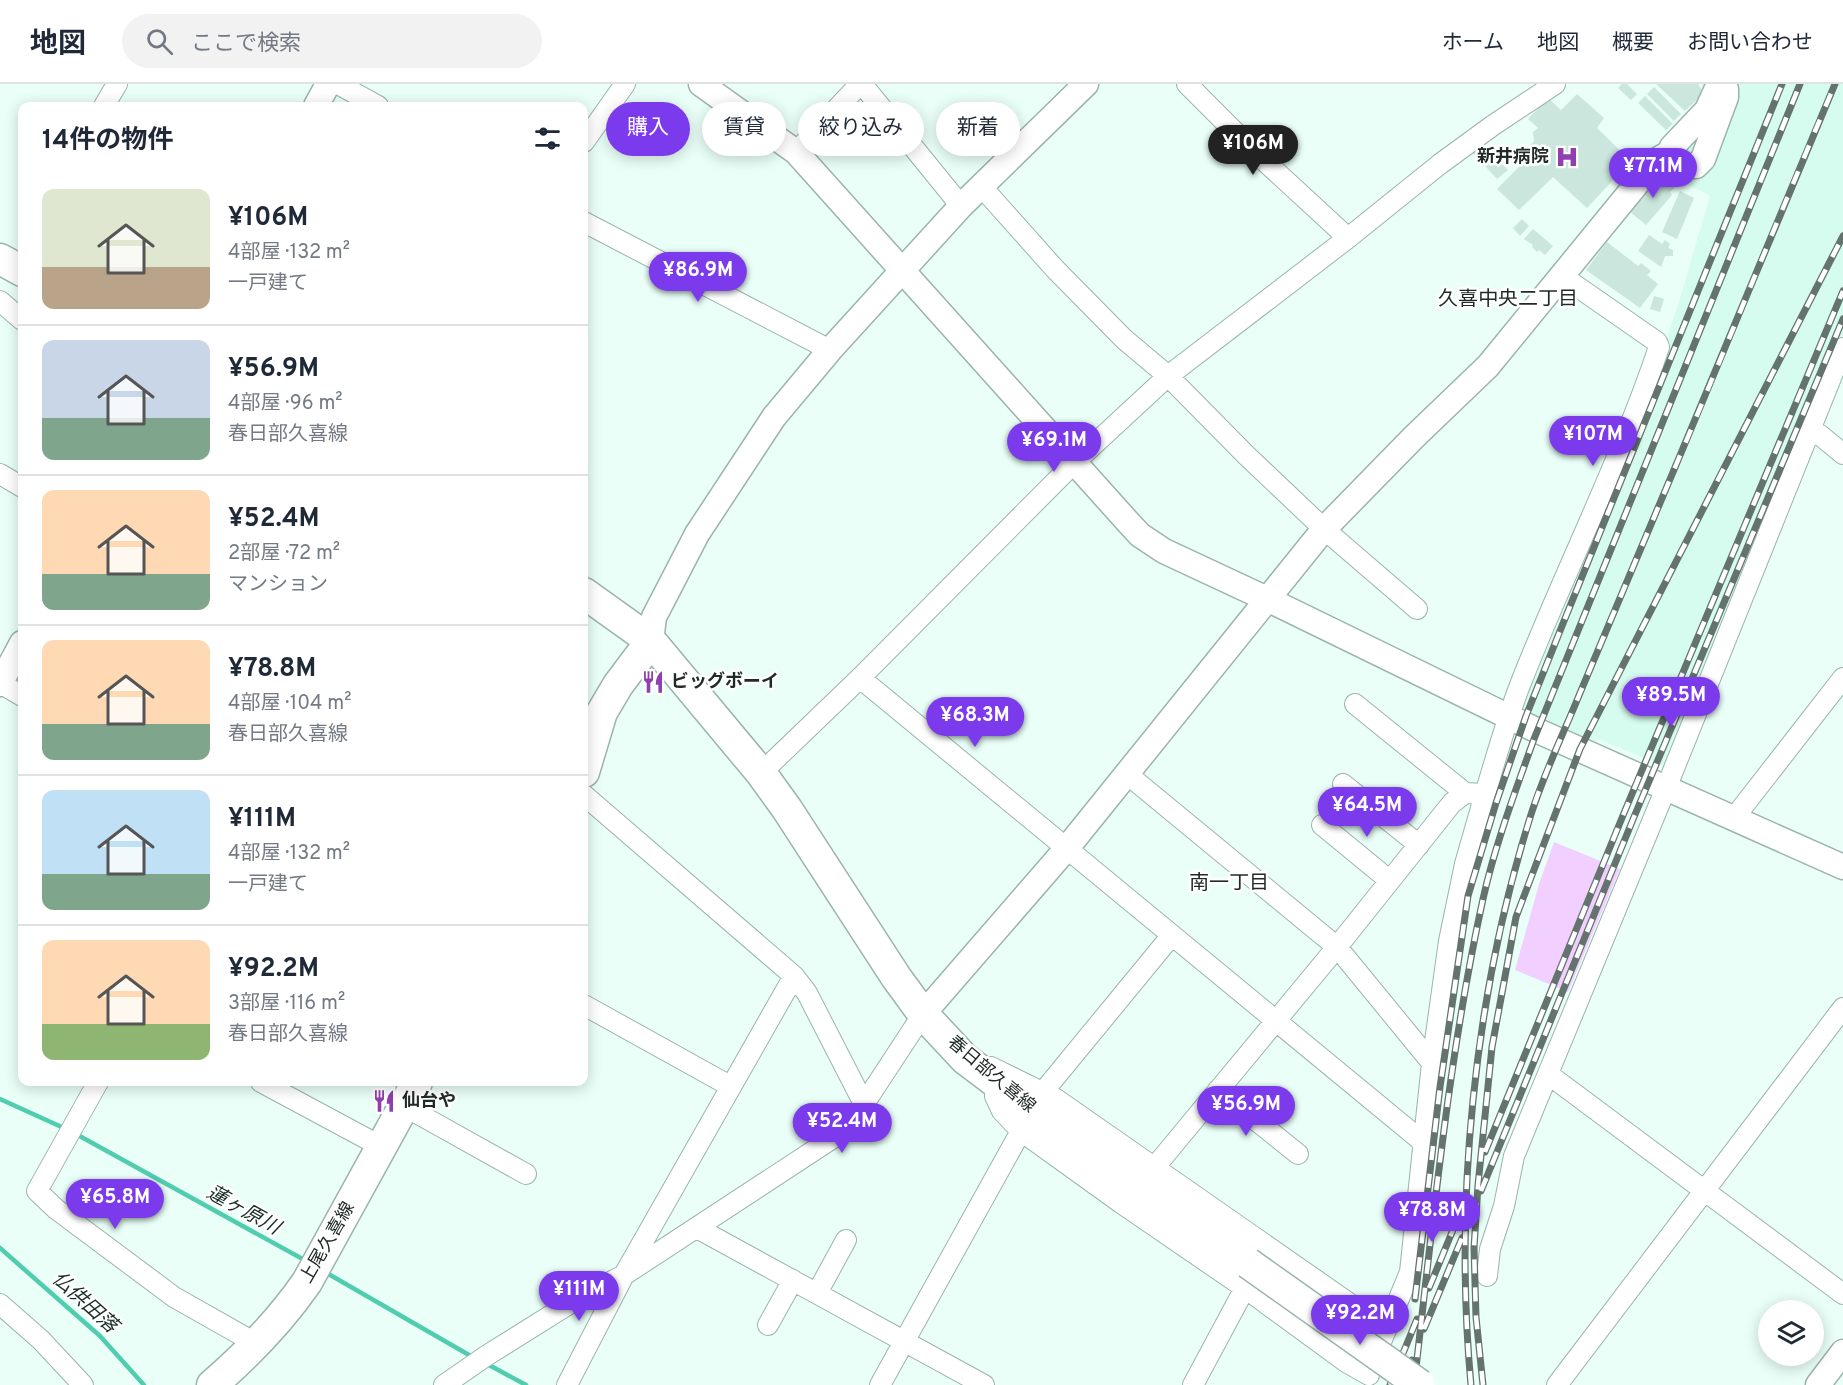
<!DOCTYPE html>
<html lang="ja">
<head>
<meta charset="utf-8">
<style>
	body { margin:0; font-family:Overpass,"Noto Sans JP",sans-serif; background:#f2f2f3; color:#1f2937; height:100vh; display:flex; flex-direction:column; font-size:22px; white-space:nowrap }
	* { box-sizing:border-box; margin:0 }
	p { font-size:20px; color:#747a83 }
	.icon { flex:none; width:33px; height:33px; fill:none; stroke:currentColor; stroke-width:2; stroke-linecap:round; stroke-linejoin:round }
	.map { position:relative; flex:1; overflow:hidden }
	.drawer { position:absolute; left:18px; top:18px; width:570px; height:984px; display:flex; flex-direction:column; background:#fff; border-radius:12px; box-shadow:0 3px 15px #0003 }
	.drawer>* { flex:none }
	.top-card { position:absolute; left:606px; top:18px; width:570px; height:54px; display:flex; gap:12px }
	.controls { position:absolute; left:1758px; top:1216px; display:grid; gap:12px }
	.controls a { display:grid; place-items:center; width:66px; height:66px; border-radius:50%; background:#fff; box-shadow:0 3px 15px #0003; font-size:30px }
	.price { position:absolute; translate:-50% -51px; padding:0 14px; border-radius:21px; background:#7c3aed; color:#fff; font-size:20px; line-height:39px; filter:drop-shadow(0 2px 3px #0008) }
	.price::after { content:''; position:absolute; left:50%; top:36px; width:18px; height:14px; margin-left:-9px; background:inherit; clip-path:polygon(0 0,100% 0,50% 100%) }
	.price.current { background:#222; color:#fff }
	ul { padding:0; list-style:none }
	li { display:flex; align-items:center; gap:18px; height:150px; padding:0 24px }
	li+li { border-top:2px solid #e0e1e3 }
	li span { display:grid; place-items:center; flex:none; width:168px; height:120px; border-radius:12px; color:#555 }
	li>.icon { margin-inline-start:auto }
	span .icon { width:72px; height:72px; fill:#fffc; stroke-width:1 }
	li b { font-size:26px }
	h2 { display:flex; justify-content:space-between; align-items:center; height:72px; padding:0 24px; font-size:26px }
	.chip { padding:0 21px; border-radius:27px; background:#fff; box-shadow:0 3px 15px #0003; font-size:21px; line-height:54px }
	.chip.current { background:#7c3aed; color:#fff }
	header { display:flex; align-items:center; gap:36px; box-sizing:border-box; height:84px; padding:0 30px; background:#fff; border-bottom:2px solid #e0e1e3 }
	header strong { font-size:28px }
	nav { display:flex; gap:33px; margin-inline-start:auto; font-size:21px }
	.search { width:420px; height:54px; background:#f2f2f3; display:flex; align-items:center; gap:15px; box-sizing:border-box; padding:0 21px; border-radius:33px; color:#747a83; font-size:22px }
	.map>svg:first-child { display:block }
	.built { fill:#d6fbef }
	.green { fill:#f1d0ff }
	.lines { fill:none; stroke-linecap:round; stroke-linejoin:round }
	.stream { stroke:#50ccae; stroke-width:4.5 }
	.building { fill:#cae6dd }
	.minor-casing { stroke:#9ab4ac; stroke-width:22 }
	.tertiary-casing { stroke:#9ab4ac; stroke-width:27 }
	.primary-casing { stroke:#9ab4ac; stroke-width:33 }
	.minor { stroke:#fff; stroke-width:20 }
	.tertiary { stroke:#fff; stroke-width:24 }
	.primary { stroke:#fff; stroke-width:30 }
	.rail-casing { stroke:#64736e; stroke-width:7 }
	.rail { stroke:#fff; stroke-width:4.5; stroke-dasharray:14; stroke-linecap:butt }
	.primary-bridge-casing { stroke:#9ab4ac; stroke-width:33; stroke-linecap:butt }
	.primary-bridge { stroke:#fff; stroke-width:30 }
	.labels { text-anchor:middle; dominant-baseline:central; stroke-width:5; stroke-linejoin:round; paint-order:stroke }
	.poi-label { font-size:18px; font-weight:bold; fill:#202b27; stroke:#fff; text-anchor:start }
	.street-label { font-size:18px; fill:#202b27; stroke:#fff }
	.neighbourhood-label { font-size:20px; fill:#202b27; stroke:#fff }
	.water-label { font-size:20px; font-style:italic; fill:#1b302a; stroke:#fff }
</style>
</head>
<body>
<header>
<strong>地図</strong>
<div class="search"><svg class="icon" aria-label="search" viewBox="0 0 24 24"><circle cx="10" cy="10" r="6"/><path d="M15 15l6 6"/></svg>ここで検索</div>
<nav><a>ホーム</a><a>地図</a><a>概要</a><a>お問い合わせ</a></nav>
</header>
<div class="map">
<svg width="1843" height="1301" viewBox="0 0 1843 1301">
	<rect width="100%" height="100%" fill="#e9fff8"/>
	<path class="built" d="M1701,0H1843V250L1664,682L1598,655L1595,659L1520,628L1540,573L1643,324L1679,218L1710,112L1661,85L1647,71L1706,11Z"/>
	<path class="green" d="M1554,758L1620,785L1568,908L1515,886L1539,800Z"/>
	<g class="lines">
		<path class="stream" d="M0,1015L66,1045
			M76,1050L308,1178
			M0,1164L100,1252L144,1301
			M325,1188L469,1271
			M489,1281L526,1301"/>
	</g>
	<path class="building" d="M1622,0H1627L1637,10L1631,16L1618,4Z
		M1656,0H1698L1704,9L1685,27Z
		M1654,3L1681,30L1674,37L1647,10Z
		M1577,10L1604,34L1597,44L1631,77L1587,124L1553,93L1519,126L1497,105L1519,83L1515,77L1534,57L1533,48L1538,44L1528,35L1548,14L1561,26Z
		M1645,12L1673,40L1666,46L1638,19Z
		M1483,61L1508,86L1497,95L1473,69Z
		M1660,88L1676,102L1670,108L1672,111L1646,141L1629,127Z
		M1680,107L1694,114L1677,155L1662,148Z
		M1522,135L1529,142L1520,152L1513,144Z
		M1533,145L1553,162L1545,171L1539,166L1537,168L1532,163L1533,161L1524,155Z
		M1649,151L1662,160L1665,156L1670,160L1668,164L1673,166V172H1665L1661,183L1638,167Z
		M1607,158L1638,182L1641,179L1651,187L1647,191L1658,200L1640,224L1586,186Z
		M1654,212L1664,215L1660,228L1650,225Z"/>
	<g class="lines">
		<g class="minor-casing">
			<path id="minor" d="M338,0L378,22
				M862,0L961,122
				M1187,0L1259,72L1348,154
				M104,22L117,0
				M584,58L625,0
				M796,68L860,0
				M981,102L1055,185L1124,255L1168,292L1246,371L1324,445L1417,525
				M584,138L830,266
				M0,217L22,236
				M1810,346L1820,351L1843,370
				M0,390L22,403
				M860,594L1423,1058
				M0,599L22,612
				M1355,620L1465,709
				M761,689L860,594L1074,379L1168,292L1348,154L1440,80L1492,42L1555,0
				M1127,690L1337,863L1432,979L1449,857L1465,780L1485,710
				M1343,700L1419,761
				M584,711L794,892L807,909L864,1020
				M1734,734L1843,594
				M1322,741L1389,796
				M584,921L730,1002
				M991,983L1056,1015L1386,1245
				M1548,990L1843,1210
				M98,998L37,1107L56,1125L174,1213L257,1260
				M261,998L382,1063
				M996,1000L995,1012L1002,1027L1021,1047L1121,1119L1245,1204L1346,1278L1369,1291
				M1218,1006L1298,1070
				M1043,1008L1172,851
				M404,1022L526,1090
				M1154,1084L1337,863L1452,719L1465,709L1485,710C1496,674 1506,637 1520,601C1564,488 1620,379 1659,263L1657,258L1562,192
				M697,1144L984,1301
				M1487,1192L1490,1165L1504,1122L1514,1072L1671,692L1843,264
				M817,1209L846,1156
				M0,1220L41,1256L83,1301
				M768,1241L793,1196
				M1381,1258L1410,1188L1432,979
				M444,1301L486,1272L577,1215L624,1191L833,1054L864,1020L923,930
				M567,1301L624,1191L794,892
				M880,1301L1021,1047
				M1193,1301L1245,1204
				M1557,1301L1843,924"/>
		</g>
		<g class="tertiary-casing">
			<path id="tertiary" d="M701,0L796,68L1127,437L1140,451L1164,467L1267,515L1538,647L1843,783
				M1719,0L1707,26L1672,63L1673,74L1685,82H1696L1703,75L1726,13V5L1723,0
				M316,22L328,0
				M651,557L654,533L697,450L774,333L830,266L961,122L1086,0
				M0,600L22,559
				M923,930L1067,764L1324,445L1414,353L1488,282L1649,85L1657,76L1671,68
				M1818,1301L1843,1268"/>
		</g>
		<g class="primary-casing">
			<path id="primary" d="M0,175L22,187
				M584,509L651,557L761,689L787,725L896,893L923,930L965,975L1043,1034L1248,1179
				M584,688L602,628L618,601L651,557
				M212,1301C248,1270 280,1237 307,1198L417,998"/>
		</g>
		<use href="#minor" class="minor"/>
		<use href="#tertiary" class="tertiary"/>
		<use href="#primary" class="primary"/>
		<g class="rail-casing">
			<path id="rail" d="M1485,1068L1624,729L1843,207
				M1481,1107L1634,733L1843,235
				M1429,1204L1462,1124
				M1415,1215L1440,1003L1468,812L1496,719L1526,632L1562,542L1782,0
				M1424,1245L1462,1154
				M1390,1301L1417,1235
				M1402,1301L1412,1276
				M1414,1301C1433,1139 1448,975 1483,815C1495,761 1515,708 1534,655L1800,0
				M1471,1301C1454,1117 1474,914 1529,737C1542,693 1563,651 1580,609C1612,533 1644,457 1676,381C1730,254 1781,127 1835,0
				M1483,1301L1476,1233L1474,1164L1478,1101L1492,963L1516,833L1580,665L1843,152"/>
		</g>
		<use href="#rail" class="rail"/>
		<g class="primary-bridge-casing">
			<path id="primary-bridge" d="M1248,1179L1420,1301"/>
		</g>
		<use href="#primary-bridge" class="primary-bridge"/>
	</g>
	<defs>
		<g id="hospital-bare" transform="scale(1.8)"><path d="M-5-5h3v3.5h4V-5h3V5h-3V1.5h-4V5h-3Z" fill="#913fae" stroke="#fff" stroke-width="2.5" paint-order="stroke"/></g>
		<g id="restaurant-bare" transform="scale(1.8)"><path d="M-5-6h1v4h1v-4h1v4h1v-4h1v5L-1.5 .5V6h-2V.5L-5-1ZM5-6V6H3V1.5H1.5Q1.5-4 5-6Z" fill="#913fae" stroke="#fff" stroke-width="2.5" paint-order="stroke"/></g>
	</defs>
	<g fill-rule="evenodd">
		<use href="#hospital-bare" x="1567" y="73"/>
		<use href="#restaurant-bare" x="653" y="598"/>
		<use href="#restaurant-bare" x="384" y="1017"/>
	</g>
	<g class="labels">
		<g class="poi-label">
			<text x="1549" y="73" text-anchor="end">新井病院</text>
			<text x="671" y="598">ビッグボーイ</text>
			<text x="402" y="1017">仙台や</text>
		</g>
		<g class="street-label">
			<text transform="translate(991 991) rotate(40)">春日部久喜線</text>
			<text transform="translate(328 1159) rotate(-60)">上尾久喜線</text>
		</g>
		<g class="neighbourhood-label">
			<text x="1508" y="216">久喜中央二丁目</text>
			<text x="1229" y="800">南一丁目</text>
		</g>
		<g class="water-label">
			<text transform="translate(243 1127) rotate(29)">蓮ヶ原川</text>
			<text transform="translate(84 1219) rotate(42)">仏供田落</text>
		</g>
	</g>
</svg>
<div class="controls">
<a><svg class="icon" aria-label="layers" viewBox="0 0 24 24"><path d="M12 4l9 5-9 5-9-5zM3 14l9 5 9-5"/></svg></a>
</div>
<b class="price current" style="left:1253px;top:92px">¥106M</b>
<b class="price" style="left:1653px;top:115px">¥77.1M</b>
<b class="price" style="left:698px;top:219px">¥86.9M</b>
<b class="price" style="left:1593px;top:383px">¥107M</b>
<b class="price" style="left:1054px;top:389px">¥69.1M</b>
<b class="price" style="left:1671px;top:644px">¥89.5M</b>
<b class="price" style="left:975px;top:664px">¥68.3M</b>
<b class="price" style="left:1367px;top:754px">¥64.5M</b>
<b class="price" style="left:1246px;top:1053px">¥56.9M</b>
<b class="price" style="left:842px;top:1070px">¥52.4M</b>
<b class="price" style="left:115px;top:1146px">¥65.8M</b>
<b class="price" style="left:1432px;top:1159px">¥78.8M</b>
<b class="price" style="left:579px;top:1238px">¥111M</b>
<b class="price" style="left:1360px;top:1262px">¥92.2M</b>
<div class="top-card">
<a class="chip current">購入</a>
<a class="chip">賃貸</a>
<a class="chip">絞り込み</a>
<a class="chip">新着</a>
</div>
<section class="drawer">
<h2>14件の物件<svg class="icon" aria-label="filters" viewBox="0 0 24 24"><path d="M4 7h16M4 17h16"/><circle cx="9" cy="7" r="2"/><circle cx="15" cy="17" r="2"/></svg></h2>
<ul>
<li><span style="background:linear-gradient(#dfe7d0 65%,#b9a48a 0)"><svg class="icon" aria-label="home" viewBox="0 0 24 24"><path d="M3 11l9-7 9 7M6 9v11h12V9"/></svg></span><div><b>¥106M</b><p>4部屋 · 132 m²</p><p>一戸建て</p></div></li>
<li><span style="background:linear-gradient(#c9d6e8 65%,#7fa58c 0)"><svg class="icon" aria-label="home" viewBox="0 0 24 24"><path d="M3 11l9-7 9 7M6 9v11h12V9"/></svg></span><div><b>¥56.9M</b><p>4部屋 · 96 m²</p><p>春日部久喜線</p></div></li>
<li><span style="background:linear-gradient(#ffd9b3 70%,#7fa58c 0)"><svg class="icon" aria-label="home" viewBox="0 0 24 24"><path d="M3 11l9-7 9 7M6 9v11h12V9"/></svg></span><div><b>¥52.4M</b><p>2部屋 · 72 m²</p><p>マンション</p></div></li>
<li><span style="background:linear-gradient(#ffd9b3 70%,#7fa58c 0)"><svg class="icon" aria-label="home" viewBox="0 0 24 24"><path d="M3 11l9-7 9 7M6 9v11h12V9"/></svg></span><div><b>¥78.8M</b><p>4部屋 · 104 m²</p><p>春日部久喜線</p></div></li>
<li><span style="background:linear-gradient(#bfe0f5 70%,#7fa58c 0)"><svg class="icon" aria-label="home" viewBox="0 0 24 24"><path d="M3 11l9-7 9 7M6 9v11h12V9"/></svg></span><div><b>¥111M</b><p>4部屋 · 132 m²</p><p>一戸建て</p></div></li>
<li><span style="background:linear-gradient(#ffd9b3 70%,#8fb573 0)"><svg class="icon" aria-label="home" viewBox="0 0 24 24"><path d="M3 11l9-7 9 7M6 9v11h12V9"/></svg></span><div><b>¥92.2M</b><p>3部屋 · 116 m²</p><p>春日部久喜線</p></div></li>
</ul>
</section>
</div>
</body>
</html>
